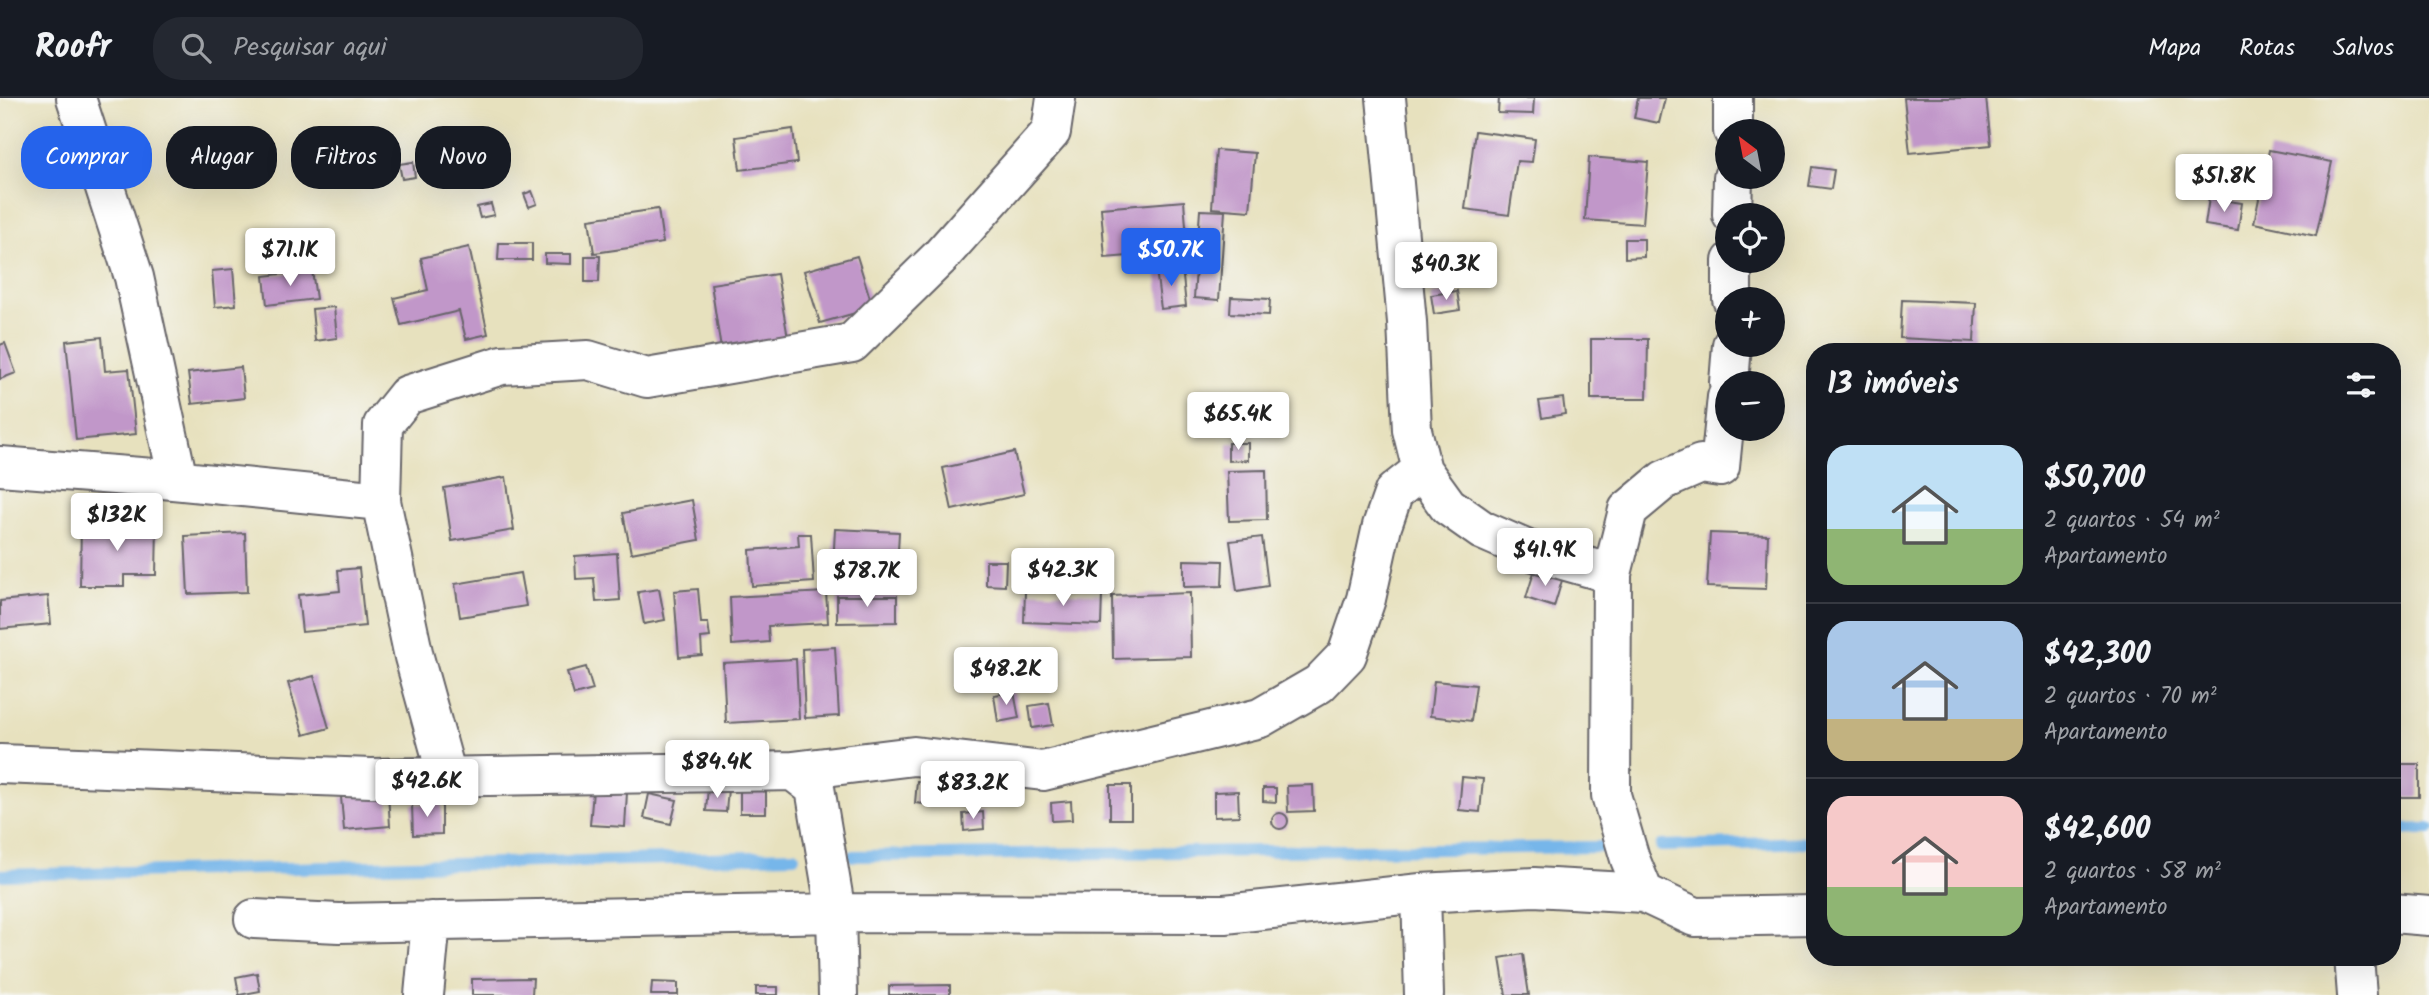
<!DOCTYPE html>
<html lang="pt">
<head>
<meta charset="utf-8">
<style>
	body { margin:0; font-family:Kalam,sans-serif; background:#242831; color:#f1f3f6; height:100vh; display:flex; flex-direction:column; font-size:26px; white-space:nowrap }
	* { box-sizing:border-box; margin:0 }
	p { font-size:23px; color:#9ea1a6 }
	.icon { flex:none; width:38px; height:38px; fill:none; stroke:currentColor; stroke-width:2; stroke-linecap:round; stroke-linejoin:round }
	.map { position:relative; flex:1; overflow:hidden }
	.sheet { position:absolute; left:1806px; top:245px; width:595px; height:623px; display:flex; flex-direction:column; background:#171b24; border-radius:28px; box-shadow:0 7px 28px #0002 }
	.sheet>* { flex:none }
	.guide { position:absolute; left:21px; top:28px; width:665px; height:63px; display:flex; gap:14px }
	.needle { width:46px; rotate:328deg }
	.controls { position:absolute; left:1715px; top:21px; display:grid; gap:14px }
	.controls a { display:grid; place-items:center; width:70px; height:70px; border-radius:50%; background:#171b24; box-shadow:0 7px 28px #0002; font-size:35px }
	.price { position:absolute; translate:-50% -60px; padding:0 16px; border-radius:7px; background:#fff; color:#222; font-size:23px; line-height:46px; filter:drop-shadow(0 2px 4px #0008) }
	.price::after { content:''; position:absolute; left:50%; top:42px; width:21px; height:16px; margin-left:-10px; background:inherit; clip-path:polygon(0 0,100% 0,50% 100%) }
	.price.active { background:#2563eb; color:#fff }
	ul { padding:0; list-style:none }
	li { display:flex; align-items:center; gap:21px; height:175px; padding:0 21px }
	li+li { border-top:2px solid #363941 }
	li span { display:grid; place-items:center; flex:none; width:196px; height:140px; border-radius:21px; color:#555 }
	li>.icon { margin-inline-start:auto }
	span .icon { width:84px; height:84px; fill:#fffc; stroke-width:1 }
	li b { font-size:30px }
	h2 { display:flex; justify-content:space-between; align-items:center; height:84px; padding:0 21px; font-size:30px }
	.pill { padding:0 24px; border-radius:28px; background:#171b24; box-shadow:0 7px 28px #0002; font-size:24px; line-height:63px }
	.pill.active { background:#2563eb; color:#fff }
	header { display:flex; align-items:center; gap:42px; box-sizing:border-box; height:98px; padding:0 35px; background:#171b24; border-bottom:2px solid #363941 }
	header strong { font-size:33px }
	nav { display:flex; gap:38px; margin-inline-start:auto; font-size:24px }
	.search { width:490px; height:63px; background:#242831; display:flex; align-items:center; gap:18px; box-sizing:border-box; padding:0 24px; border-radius:28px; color:#9ea1a6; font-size:26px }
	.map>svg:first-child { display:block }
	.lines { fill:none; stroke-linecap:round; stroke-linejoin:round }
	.stream { stroke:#76b6ea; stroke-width:12 }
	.building { fill:#c197c9 }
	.minor-casing { stroke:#676569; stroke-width:42 }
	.minor { stroke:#fff; stroke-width:38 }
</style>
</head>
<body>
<header>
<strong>Roofr</strong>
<div class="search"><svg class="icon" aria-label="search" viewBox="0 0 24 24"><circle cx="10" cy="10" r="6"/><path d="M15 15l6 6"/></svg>Pesquisar aqui</div>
<nav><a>Mapa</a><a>Rotas</a><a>Salvos</a></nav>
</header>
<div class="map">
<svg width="2429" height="897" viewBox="0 0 2429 897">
	<rect width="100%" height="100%" fill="#f6f6f2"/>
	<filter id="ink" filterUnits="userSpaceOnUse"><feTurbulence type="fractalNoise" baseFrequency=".0143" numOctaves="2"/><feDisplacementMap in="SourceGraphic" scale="14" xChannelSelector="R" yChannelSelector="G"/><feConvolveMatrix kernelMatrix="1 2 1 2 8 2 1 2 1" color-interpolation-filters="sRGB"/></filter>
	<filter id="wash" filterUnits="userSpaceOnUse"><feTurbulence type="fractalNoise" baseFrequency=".00686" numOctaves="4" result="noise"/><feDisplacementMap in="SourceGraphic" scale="28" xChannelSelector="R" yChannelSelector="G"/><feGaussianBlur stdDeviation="1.57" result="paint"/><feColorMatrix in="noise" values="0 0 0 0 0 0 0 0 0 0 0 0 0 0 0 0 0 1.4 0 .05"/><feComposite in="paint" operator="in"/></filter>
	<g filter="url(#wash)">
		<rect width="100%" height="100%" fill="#e7e1be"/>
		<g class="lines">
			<path class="stream" d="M2392,732L2429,731
				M1661,748L1815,744
				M853,758L1601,749
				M0,777L794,758"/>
		</g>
		<g id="blocks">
			<path class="building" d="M1499,0H1534L1533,16L1498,15Z
				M1638,0H1665L1659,25L1634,20Z
				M1904,0H1986L1991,47L1910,55Z
				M793,31L797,65L740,72L736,39Z
				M1475,33L1535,41L1532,64L1517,63L1509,117L1465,111Z
				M1216,52L1255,55L1250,113L1212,110Z
				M2269,52L2332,64L2316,138L2254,125Z
				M1589,59L1648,64L1643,126L1585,122Z
				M413,64L415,79L402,81L399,66Z
				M1812,69L1834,72L1831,91L1809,88Z
				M532,93L537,106L529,109L524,96Z
				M2209,100L2242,105L2238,132L2205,127Z
				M1184,103L1188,153L1105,160L1101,110Z
				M491,106L494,117L480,120L477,109Z
				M658,111L663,145L594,155L589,121Z
				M1200,112L1225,113L1219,202L1194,200Z
				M1625,141H1644V159L1625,160Z
				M499,145H532V162H498Z
				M469,149L488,236L466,241L459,213L401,227L394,200L428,192L421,160Z
				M545,156H571V166L545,165Z
				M585,158H600L599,184H585Z
				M857,158L873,210L820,225L804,173Z
				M1182,169L1186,208L1161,211L1156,171Z
				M233,171L236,207L215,209L212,173Z
				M312,172L316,201L267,207L264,178Z
				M777,176L788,240L721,251L711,186Z
				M1457,193L1460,212L1434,216L1431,197Z
				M1231,199L1270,201L1269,217L1230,215Z
				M1902,202L1976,205L1974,244L1900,240Z
				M334,209L337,240L315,243L312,211Z
				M102,239L105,273L129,271L136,336L76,342L66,243Z
				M1591,241H1648L1647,301H1591Z
				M5,245L16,275L0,281V247Z
				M1888,247L1889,254H1859L1858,248Z
				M241,269L244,300L192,306L188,275Z
				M1563,300L1565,316L1542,320L1539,303Z
				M1228,345H1248V362L1228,363Z
				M1014,354L1024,396L952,412L943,370Z
				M1266,372L1267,422L1229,423L1227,373Z
				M506,379L514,432L452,443L444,390Z
				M692,402L699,442L631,455L623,415Z
				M81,425L157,426L156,477H124V488H80Z
				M835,431L899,434L896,490L832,489Z
				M245,435L247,494L188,496L185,438Z
				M1710,435L1768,437L1766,491L1707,489Z
				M798,436H811L814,484L752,488L750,452L799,448Z
				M1262,439L1268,488L1237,493L1230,443Z
				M617,455L620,502L596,504L594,480L576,481L575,458Z
				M1184,462L1223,463L1222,488L1184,489Z
				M986,463H1006L1005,488L986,487Z
				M359,470L365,528L302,534L298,497L340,493L338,472Z
				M1535,471L1563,479L1554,509L1526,500Z
				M520,475L526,508L460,519L455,486Z
				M659,491L665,522L644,526L638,494Z
				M698,491L701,525H708L710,539L701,540L702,557L679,559L674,493Z
				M1025,493L1102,496L1101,527L1024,524Z
				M826,494L828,525L768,528L769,544L732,547L730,499Z
				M1190,495L1191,559L1113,561L1112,498Z
				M48,498L51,526L0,531V503Z
				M837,498H897V524L837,525Z
				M2392,540H2396L2395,575H2392Z
				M835,549L839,618L805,620L802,551Z
				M796,561L799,621L726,625L723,565Z
				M586,569L593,592L574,597L567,574Z
				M314,578L329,630L304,637L288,585Z
				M1434,583L1476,587L1471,623L1430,618Z
				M1014,594L1019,620L998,624L994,597Z
				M1049,605L1053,627L1032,630L1029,608Z
				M2395,666H2419V699H2395Z
				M1462,679L1483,681L1480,714L1459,712Z
				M917,683L935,685L933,707L915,705Z
				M1110,687H1131V721H1110Z
				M1313,687L1314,713L1288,714L1287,688Z
				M708,689L728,691L726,714L706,713Z
				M740,690H766V715H740Z
				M1263,690H1276V704L1263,703Z
				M593,693L627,694L625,729L590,727Z
				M1238,693L1239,718L1214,719V694Z
				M388,695L390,728L344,732L341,699Z
				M649,696L677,702L671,726L644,720Z
				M1071,703L1072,722L1052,723L1051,705Z
				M412,706H442V736L413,737Z
				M983,714L984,731L964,733L963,716Z
				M1272 723a8 8 0 1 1 16 0a8 8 0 1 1-16 0Z
				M1523,856L1529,897H1506L1500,860Z
				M257,875L260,893L239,897L236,879Z
				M533,880L532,897H472V881Z
				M652,884L678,885V897H651Z
				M950,887V897H889V888Z
				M756,889H778V897H756Z"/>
		</g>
	</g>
	<g filter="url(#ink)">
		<use href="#blocks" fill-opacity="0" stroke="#676569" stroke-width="2"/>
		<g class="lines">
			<g class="minor-casing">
				<path id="minor" d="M76,0L134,179L178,382
					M1386,0L1407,224L1412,332L1422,372L1448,408L1482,432L1528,452L1612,476
					M1733,33V0
					M1732,117L1733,79
					M1732,201V163
					M1729,285L1732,247
					M0,368L153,380L381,403
					M0,666L371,680L793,673L815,690L836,815L838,897
					M793,673L914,658L1043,673L1260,620L1319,586L1347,557L1366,501L1382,428L1394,394L1422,372
					M447,678L414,559L381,403L383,327L407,297L502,267L588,262L647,280L852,245L939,160L1051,34L1056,0
					M1421,795L1424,897
					M1644,795L1630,761L1611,697L1612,476L1628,412L1664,382L1701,366L1720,369L1727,299
					M2392,815L2429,818
					M254,821L339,825L836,815L1225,816L1421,795L1534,789L1644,795L1695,819L1815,817
					M2354,859L2357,897
					M424,897L431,823"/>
			</g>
			<use href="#minor" class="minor"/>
		</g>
	</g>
</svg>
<div class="controls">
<a><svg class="needle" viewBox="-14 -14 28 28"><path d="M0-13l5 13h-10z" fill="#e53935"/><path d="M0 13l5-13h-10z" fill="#9ea1a6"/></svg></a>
<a><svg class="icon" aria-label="locate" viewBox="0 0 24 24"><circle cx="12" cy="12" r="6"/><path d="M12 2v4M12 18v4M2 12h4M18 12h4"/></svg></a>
<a>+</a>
<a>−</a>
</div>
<b class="price" style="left:2224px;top:116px">$51.8K</b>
<b class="price" style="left:290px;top:190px">$71.1K</b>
<b class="price active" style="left:1171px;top:190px">$50.7K</b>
<b class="price" style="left:1446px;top:204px">$40.3K</b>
<b class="price" style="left:1238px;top:354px">$65.4K</b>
<b class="price" style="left:117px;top:455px">$132K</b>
<b class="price" style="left:1545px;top:490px">$41.9K</b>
<b class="price" style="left:1063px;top:510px">$42.3K</b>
<b class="price" style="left:867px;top:511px">$78.7K</b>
<b class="price" style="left:1006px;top:609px">$48.2K</b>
<b class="price" style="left:717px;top:702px">$84.4K</b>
<b class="price" style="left:427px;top:721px">$42.6K</b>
<b class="price" style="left:973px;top:723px">$83.2K</b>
<div class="guide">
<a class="pill active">Comprar</a>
<a class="pill">Alugar</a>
<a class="pill">Filtros</a>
<a class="pill">Novo</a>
</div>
<section class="sheet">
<h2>13 imóveis<svg class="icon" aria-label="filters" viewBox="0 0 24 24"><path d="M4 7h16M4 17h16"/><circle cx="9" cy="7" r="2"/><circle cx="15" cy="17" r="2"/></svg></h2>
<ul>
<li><span style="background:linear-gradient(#bfe0f5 60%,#8fb573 0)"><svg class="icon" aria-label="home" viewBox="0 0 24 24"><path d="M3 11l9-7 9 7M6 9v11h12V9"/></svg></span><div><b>$50,700</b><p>2 quartos · 54 m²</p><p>Apartamento</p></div></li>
<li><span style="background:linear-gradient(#a9c7e8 70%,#c2b280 0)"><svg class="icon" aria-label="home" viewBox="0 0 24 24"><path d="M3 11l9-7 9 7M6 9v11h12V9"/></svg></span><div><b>$42,300</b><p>2 quartos · 70 m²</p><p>Apartamento</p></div></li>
<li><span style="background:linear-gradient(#f6c9c9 65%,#8fb573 0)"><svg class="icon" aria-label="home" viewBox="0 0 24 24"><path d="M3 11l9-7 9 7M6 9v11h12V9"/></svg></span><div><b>$42,600</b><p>2 quartos · 58 m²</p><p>Apartamento</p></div></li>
</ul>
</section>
</div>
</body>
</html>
